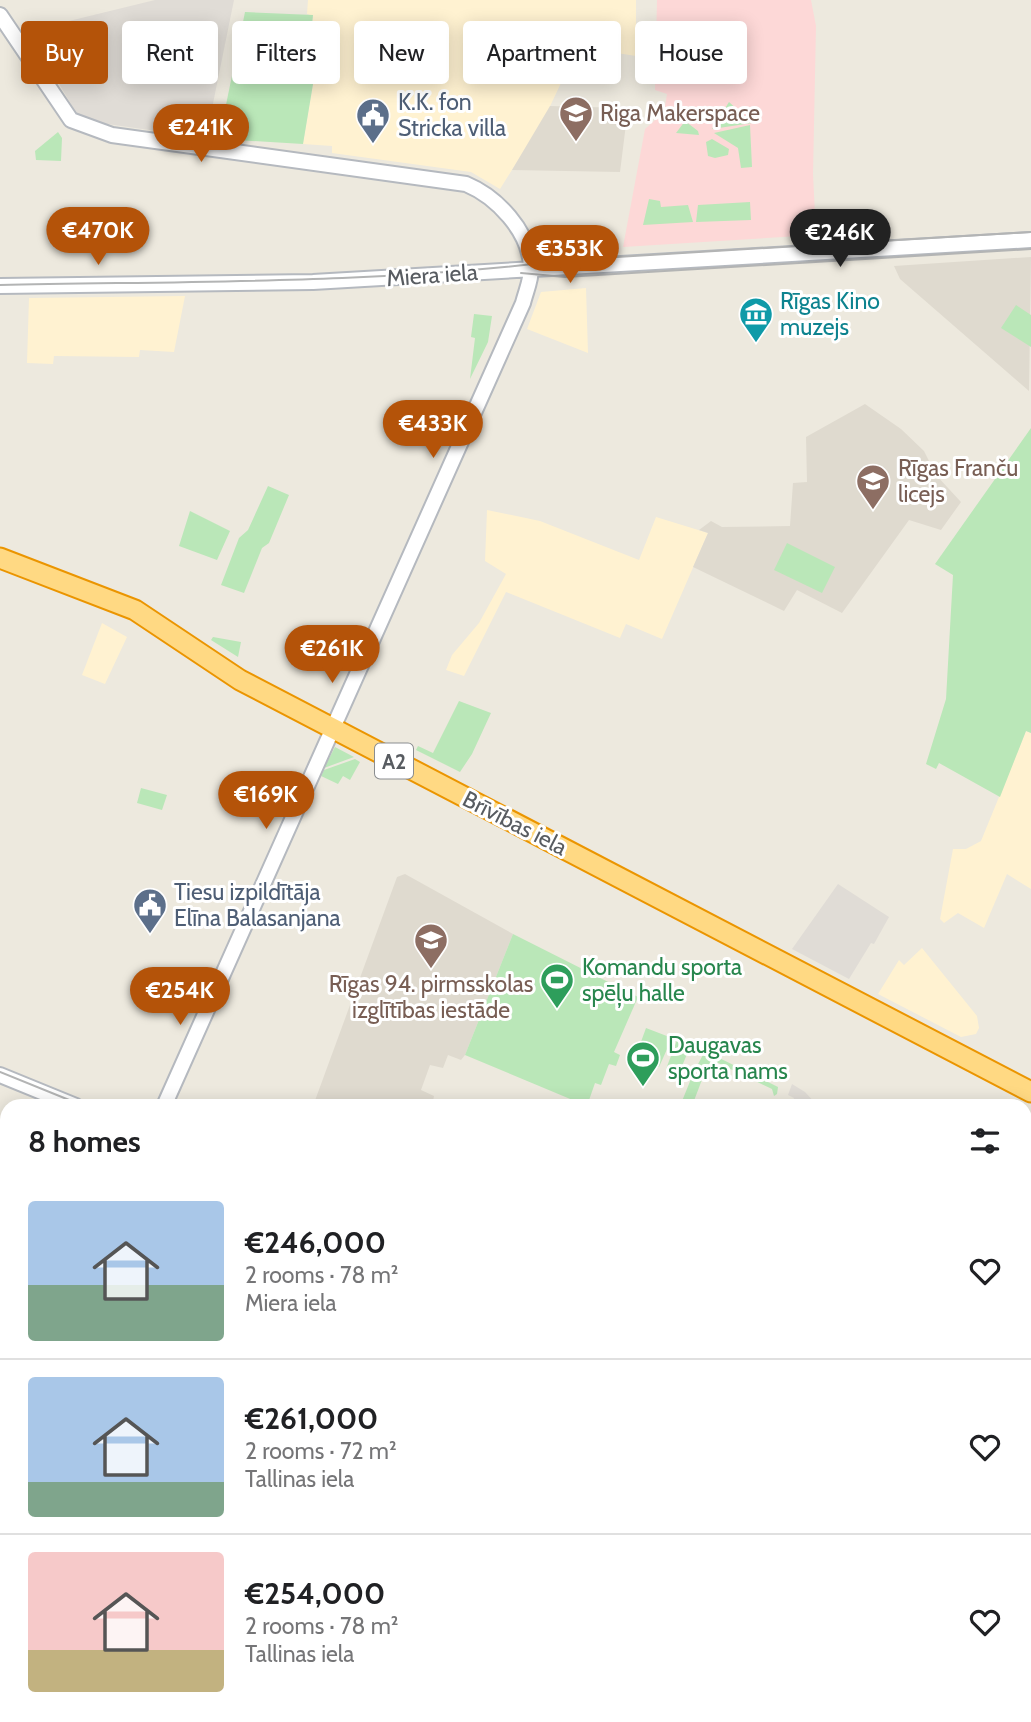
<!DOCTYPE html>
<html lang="en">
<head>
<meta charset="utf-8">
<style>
	body { margin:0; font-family:Cabin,sans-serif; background:#f6f6f6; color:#202124; height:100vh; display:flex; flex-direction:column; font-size:26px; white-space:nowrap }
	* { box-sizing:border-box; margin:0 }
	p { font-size:23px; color:#757577 }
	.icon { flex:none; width:38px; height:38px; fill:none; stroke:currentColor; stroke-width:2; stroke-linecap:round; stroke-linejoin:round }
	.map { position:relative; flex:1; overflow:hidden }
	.side { position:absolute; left:0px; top:1099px; width:1032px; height:623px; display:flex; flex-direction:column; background:#fff; border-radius:21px 21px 0 0; box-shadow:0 4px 18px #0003 }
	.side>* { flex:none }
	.banner { position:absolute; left:21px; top:21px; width:990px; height:63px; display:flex; gap:14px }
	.price { position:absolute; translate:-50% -60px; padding:0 16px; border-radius:24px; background:#b45309; color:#fff; font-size:23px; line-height:46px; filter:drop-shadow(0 2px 4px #0008) }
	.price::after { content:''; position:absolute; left:50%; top:42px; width:21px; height:16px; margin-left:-10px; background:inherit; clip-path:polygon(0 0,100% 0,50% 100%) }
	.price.selected { background:#222; color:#fff }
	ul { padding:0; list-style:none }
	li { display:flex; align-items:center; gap:21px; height:175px; padding:0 28px }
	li+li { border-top:2px solid #e0e0e0 }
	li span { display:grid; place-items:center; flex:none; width:196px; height:140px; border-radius:7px; color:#555 }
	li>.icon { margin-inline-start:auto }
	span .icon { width:84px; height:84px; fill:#fffc; stroke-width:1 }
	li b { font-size:30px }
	h2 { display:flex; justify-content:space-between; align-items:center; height:84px; padding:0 28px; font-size:30px }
	.pill { padding:0 24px; border-radius:7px; background:#fff; box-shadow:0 4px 18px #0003; font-size:24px; line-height:63px }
	.pill.selected { background:#b45309; color:#fff }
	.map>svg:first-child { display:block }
	.commercial { fill:#fff2d1 }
	.industrial { fill:#e0dcd6 }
	.education { fill:#dfdacf }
	.medical { fill:#fdd8d7 }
	.green { fill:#bae7b8 }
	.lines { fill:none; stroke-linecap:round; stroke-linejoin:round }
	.secondary-casing { stroke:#b5b9bf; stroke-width:18 }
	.primary-casing { stroke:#fdc147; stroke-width:19 }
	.highway-casing { stroke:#eb9500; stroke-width:23 }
	.secondary { stroke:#fff; stroke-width:14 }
	.primary { stroke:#ffeba1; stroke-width:16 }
	.highway { stroke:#ffd983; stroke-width:19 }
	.tram { stroke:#b3b4b4; stroke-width:2 }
	.labels { text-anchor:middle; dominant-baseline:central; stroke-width:6; stroke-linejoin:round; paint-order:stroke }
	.shield { fill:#fff; stroke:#8a8d90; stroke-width:2 }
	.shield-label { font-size:21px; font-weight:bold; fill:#585c61 }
	.service-label { font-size:23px; fill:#4e5e75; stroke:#fff; text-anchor:start }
	.education-label { font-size:23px; fill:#785e54; stroke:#fff; text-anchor:start }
	.street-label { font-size:23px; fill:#585c61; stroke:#fff }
	.culture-label { font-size:23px; fill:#0d838f; stroke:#fff; text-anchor:start }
	.leisure-label { font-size:23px; fill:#27864d; stroke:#fff; text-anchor:start }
</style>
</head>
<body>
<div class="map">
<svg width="1031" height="1722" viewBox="0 0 1031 1722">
	<rect width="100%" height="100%" fill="#ede9de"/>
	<path class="commercial" d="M308,0H636V56L578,47L544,119L500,189L471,172L332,153V146L303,144L318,54L309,51L313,16L307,14Z
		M586,288L588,353L527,329L541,292Z
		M185,296L174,352L140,350L139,357L54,356L53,364L27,363L29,298Z
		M487,510L540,521L639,560L656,517L708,533L662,639L626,624L620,638L506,592L464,676L446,670L452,655L479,623L506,574L485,561Z
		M102,623L127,637L105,684L82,675Z
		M1026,731L1031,733V889L1007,874L984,928L958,913L944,923L940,919L953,849H966L981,841Z
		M922,948L977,1016L979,1028L976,1034L961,1037L878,994L899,960L904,965Z"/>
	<path class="industrial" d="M155,0H234L206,138L93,122L78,116L28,31Z
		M838,884L889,917L874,944L871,943L849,979L792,949Z
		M792,1084L805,1092L818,1106H791L794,1098L788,1095Z
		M1031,1586V1626L1026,1623V1595Z"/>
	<path class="education" d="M550,106L628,108L620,172L512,170Z
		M1031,257L1029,391L900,279L894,266Z
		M865,404L901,429L924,451L936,475L961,502L941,530L909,520L842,613L797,590L784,611L693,567L708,533L699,530L711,521L722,527L790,526L793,483L807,482L806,437Z
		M405,874L513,934L465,1055L461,1060L448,1055L443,1068L430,1065L421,1090L434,1096L432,1106H313L397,877Z
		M69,1715H101L99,1722H66Z"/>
	<path class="medical" d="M657,0H811L816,26L813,174L816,235L623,247L645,129L664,112L667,94L655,90Z"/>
	<path class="green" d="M245,12L313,15L309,51L318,54L303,144L219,139Z
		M729,102L752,123L712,129Z
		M685,121L698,131L699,135L676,133Z
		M750,125L752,167L741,168L738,148L714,133Z
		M58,132L62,138L61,161L36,160L35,151Z
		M712,139L729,149L728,155L715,158L708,156L706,142Z
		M649,199L660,201L661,207L688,205L693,222L643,225Z
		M750,202L751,220L696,222L698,205Z
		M1016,305L1031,315V347L1001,328Z
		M474,314L492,316L488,342L470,379L475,338L471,337Z
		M1031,428V733L1026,731L1000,797L939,763L936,769L926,764L946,699L953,575L935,564Z
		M268,486L289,495L269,543L262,548L244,593L221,585L239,538L248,530Z
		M190,511L230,531L217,560L179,546Z
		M787,543L835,567L822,593L774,570Z
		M213,637L241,642L238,657L211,640Z
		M459,701L491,713L472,754L460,772L416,750L418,746L433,753Z
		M335,747L354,757L324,768Z
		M355,759L360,762L350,780L343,776L338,784L321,776L324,770Z
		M141,788L167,795L162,810L137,803Z
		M513,934L638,997L614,1052L620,1055L616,1066L609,1064L601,1085L595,1083L587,1106L465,1055Z
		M646,1028L672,1038L659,1067L644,1061L639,1063L634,1061Z
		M677,1040L690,1047L677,1078L668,1075L666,1069Z
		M705,1051L778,1087L777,1094L774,1096L772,1089L712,1060L707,1070L697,1066Z
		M693,1074L703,1077L692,1106H680Z
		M1026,1248L1031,1251V1344L1026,1352Z
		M1026,1387L1031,1392V1441L1027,1443Z"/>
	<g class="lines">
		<g class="secondary-casing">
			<path id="secondary" d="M0,15L71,120L112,135L466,184C497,197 529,231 531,266C532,278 526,291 523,303L164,1106
				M0,286L313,282L1031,240
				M0,1075L76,1106
				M1026,1489L1031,1492
				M0,1510L7,1494"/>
		</g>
		<g class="primary-casing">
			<path id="primary" d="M0,1357L7,1359
				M1026,1568L1031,1560
				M914,1715L924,1722
				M952,1715L962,1722"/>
		</g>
		<g class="highway-casing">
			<path id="highway" d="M0,558L135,610L240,680L1031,1092"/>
		</g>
		<use href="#secondary" class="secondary"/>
		<use href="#primary" class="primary"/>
		<use href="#highway" class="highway"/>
		<path class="tram" d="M521,273L565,277L1031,249
			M0,285C189,281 379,284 567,260L1031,232
			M0,1072L84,1106
			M1026,1492L1031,1494"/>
	</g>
	<defs>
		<g id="school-pin" transform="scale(1.75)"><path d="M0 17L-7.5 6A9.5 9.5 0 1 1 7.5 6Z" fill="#8d6e63" stroke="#fff"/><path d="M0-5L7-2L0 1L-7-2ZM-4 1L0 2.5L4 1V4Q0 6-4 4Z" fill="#fff"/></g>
		<g id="civic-pin" transform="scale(1.75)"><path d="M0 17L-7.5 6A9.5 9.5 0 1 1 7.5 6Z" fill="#5c6f8a" stroke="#fff"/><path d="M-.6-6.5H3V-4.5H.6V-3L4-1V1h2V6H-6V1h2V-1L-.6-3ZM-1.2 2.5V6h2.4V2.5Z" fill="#fff"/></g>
		<g id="museum-pin" transform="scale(1.75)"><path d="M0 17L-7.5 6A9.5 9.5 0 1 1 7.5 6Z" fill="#0f9aa8" stroke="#fff"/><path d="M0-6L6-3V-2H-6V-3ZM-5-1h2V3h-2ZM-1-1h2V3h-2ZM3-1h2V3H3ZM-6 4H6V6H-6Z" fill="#fff"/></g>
		<g id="stadium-pin" transform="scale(1.75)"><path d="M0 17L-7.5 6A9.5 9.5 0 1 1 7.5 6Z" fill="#2e9e5b" stroke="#fff"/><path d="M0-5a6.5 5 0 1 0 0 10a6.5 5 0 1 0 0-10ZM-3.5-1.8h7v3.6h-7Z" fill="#fff"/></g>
	</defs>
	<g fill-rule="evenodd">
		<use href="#school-pin" x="576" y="113"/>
		<use href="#civic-pin" x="373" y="115"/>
		<use href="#museum-pin" x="756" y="314"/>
		<use href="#school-pin" x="873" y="481"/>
		<use href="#civic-pin" x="150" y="905"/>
		<use href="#school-pin" x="431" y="940"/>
		<use href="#stadium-pin" x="557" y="980"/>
		<use href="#stadium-pin" x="643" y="1058"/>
	</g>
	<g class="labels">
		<rect class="shield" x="375" y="743.5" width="38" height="35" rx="5"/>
		<g class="shield-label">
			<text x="394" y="761">A2</text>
		</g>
		<g class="service-label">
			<text x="398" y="102">K.K. fon<tspan x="398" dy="26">Stricka villa</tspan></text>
			<text x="174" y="892">Tiesu izpildītāja<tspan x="174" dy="26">Elīna Balasanjana</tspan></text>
		</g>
		<g class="education-label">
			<text x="600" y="113">Riga Makerspace</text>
			<text x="898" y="468">Rīgas Franču<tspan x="898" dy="26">licejs</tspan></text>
			<text x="431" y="984" text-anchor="middle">Rīgas 94. pirmsskolas<tspan x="431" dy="26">izglītības iestāde</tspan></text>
		</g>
		<g class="street-label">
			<text transform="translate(432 275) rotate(-4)">Miera iela</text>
			<text transform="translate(515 823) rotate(27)">Brīvības iela</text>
		</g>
		<g class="culture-label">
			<text x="780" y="301">Rīgas Kino<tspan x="780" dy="26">muzejs</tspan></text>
		</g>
		<g class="leisure-label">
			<text x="582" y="967">Komandu sporta<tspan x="582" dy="26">spēļu halle</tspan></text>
			<text x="668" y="1045">Daugavas<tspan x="668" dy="26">sporta nams</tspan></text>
		</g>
	</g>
</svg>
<b class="price" style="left:201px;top:164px">€241K</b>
<b class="price" style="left:98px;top:267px">€470K</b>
<b class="price selected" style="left:840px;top:269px">€246K</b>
<b class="price" style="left:570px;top:285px">€353K</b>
<b class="price" style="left:433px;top:460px">€433K</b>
<b class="price" style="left:332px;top:685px">€261K</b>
<b class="price" style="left:266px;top:831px">€169K</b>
<b class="price" style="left:180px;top:1027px">€254K</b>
<div class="banner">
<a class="pill selected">Buy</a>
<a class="pill">Rent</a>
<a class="pill">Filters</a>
<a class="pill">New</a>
<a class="pill">Apartment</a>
<a class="pill">House</a>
</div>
<section class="side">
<h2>8 homes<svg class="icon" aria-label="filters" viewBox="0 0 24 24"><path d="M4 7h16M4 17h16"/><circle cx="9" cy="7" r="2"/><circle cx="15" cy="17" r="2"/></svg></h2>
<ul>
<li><span style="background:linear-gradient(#a9c7e8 60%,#7fa58c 0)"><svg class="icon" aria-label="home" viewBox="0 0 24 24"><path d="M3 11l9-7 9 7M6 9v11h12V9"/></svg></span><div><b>€246,000</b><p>2 rooms · 78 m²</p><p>Miera iela</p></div><svg class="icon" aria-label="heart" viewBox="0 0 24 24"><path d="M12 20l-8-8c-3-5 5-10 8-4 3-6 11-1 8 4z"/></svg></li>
<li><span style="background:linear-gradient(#a9c7e8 75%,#7fa58c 0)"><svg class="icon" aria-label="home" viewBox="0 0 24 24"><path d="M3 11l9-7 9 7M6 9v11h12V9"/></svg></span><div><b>€261,000</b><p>2 rooms · 72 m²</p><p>Tallinas iela</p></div><svg class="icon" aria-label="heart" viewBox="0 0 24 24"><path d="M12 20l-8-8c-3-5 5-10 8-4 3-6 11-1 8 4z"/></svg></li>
<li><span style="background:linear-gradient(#f6c9c9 70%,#c2b280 0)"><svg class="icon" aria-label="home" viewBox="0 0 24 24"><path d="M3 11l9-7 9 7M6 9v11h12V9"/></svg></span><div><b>€254,000</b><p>2 rooms · 78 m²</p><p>Tallinas iela</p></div><svg class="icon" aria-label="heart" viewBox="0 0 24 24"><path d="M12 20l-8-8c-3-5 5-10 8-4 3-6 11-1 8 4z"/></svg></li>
</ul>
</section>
</div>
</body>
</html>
